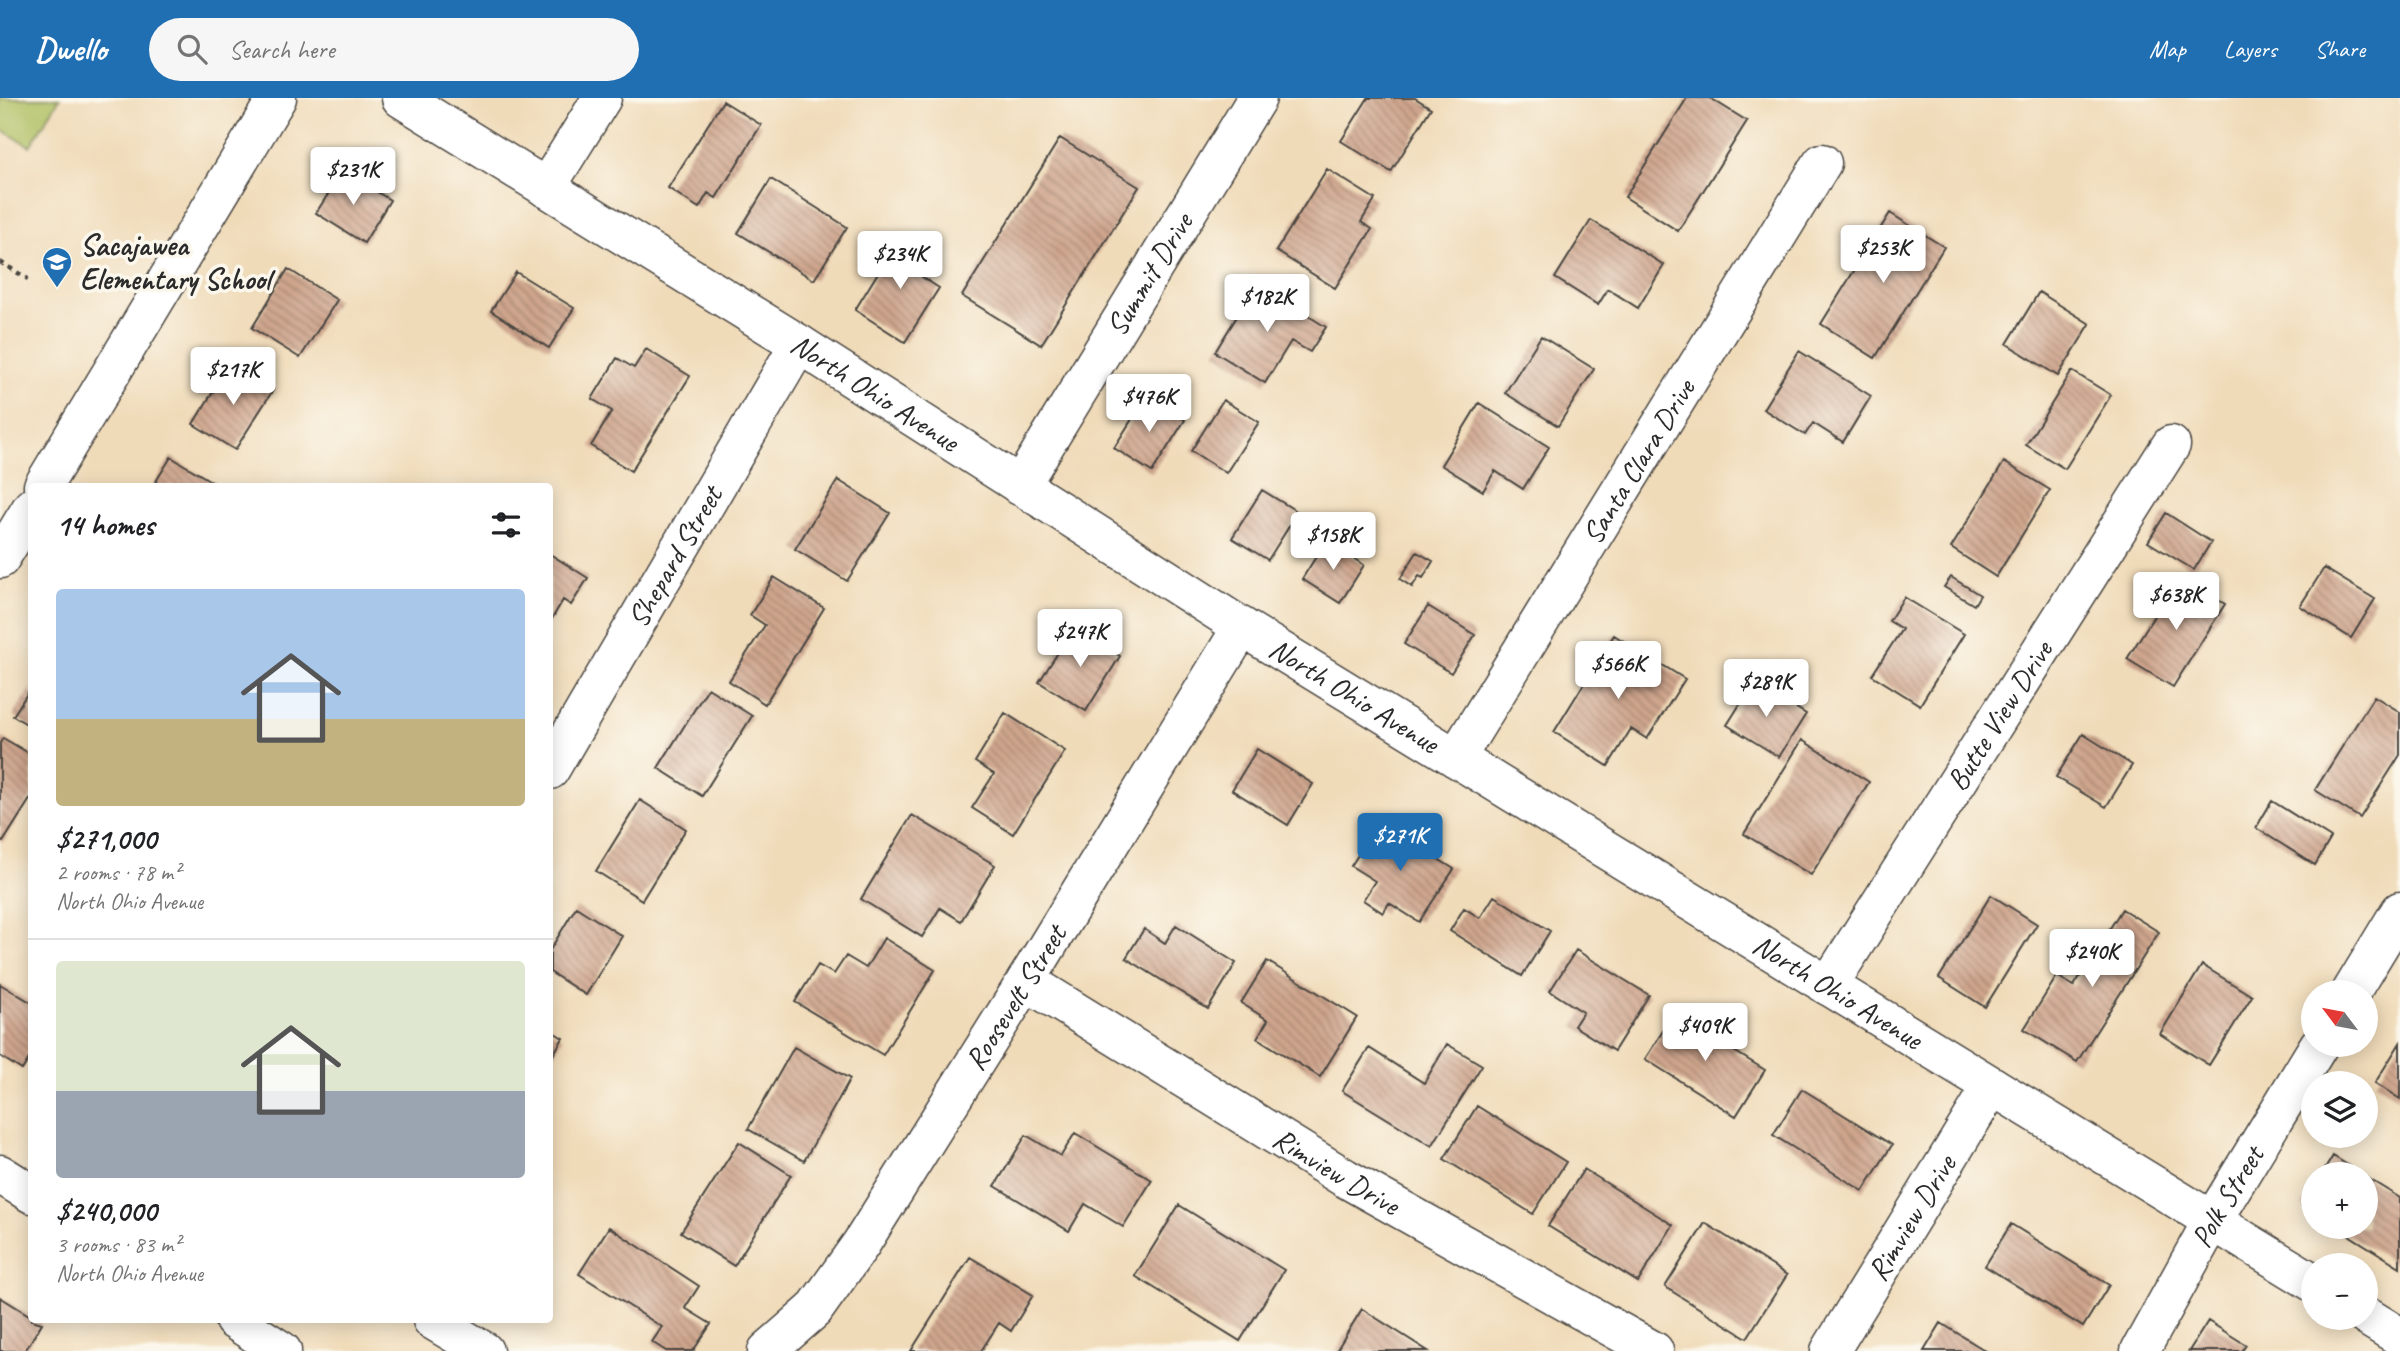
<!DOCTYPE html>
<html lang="en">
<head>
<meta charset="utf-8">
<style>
	body { margin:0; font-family:Caveat,sans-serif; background:#f6f6f6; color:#202124; height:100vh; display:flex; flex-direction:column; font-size:26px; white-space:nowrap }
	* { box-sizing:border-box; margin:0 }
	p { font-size:23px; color:#757577 }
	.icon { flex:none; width:38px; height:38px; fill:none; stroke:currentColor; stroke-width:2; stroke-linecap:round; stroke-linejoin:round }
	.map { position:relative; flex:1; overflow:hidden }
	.side { position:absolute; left:28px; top:385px; width:525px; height:840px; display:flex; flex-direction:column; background:#fff; border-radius:7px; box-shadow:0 4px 18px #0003 }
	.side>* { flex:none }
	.needle { width:46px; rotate:302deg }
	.tools { position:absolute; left:2301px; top:882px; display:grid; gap:14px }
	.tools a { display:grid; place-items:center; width:77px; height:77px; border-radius:50%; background:#fff; box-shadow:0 4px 18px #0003; font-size:35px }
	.price { position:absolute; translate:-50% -60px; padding:0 16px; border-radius:7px; background:#fff; color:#222; font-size:23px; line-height:46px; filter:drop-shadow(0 2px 4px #0008) }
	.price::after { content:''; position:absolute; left:50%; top:42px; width:21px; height:16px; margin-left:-10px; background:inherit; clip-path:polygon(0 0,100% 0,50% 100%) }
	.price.selected { background:#1f6fb2; color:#fff }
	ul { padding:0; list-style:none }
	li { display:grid; align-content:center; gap:14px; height:371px; padding:0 28px }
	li+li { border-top:2px solid #e0e0e0 }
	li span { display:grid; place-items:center; height:217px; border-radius:7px; color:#555 }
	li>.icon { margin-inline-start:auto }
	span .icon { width:126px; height:126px; fill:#fffc; stroke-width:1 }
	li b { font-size:30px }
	h2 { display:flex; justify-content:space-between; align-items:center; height:84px; padding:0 28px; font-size:30px }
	header { display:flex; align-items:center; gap:42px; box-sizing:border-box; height:98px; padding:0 35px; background:#1f6fb2; color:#fff }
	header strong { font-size:33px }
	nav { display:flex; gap:38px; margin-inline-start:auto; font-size:24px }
	.search { width:490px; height:63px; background:#f6f6f6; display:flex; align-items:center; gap:18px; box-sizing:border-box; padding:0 24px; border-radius:38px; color:#757577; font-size:26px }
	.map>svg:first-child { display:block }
	.grass { fill:#b0c063; stroke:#6e7647; stroke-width:2 }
	.building { fill:url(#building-back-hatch) }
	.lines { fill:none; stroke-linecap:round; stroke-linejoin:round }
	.minor-casing { stroke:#494540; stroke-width:41 }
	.tertiary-casing { stroke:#494540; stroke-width:41 }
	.path { stroke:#494540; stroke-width:4.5; stroke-dasharray:5 5; stroke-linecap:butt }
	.minor { stroke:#fff; stroke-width:38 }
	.tertiary { stroke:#fff; stroke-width:38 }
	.labels { text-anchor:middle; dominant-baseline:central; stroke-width:7; stroke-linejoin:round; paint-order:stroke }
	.poi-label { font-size:30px; font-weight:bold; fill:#2b2b2b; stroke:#fbf7ec; text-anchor:start }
	.street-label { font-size:30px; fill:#2b2b2b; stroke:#fbf7ec }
</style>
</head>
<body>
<header>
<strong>Dwello</strong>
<div class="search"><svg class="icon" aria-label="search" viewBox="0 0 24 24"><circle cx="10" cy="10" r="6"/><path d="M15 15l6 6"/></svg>Search here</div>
<nav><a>Map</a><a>Layers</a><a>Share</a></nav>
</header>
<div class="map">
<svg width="2400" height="1253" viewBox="0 0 2400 1253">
	<defs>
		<pattern id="building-back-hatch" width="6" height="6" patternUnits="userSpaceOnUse" patternTransform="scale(1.75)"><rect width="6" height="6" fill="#cfa58d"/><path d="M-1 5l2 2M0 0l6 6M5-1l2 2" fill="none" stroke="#a88773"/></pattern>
	</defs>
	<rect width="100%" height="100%" fill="#fbf7ec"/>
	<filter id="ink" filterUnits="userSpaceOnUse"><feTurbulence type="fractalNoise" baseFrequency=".0143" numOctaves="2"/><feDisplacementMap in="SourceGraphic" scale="14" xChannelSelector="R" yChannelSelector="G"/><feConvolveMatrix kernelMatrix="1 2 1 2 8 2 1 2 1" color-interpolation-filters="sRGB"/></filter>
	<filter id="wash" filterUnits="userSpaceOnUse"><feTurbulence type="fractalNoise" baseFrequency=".00686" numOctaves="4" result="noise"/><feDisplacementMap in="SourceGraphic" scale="28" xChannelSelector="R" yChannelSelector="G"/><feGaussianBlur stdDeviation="1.57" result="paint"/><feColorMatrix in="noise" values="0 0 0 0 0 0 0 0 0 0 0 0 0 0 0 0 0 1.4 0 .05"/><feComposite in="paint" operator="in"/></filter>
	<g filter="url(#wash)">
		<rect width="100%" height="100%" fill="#f0dbb9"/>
		<path class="grass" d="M0,0H60L30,48L0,31Z"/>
		<g id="blocks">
			<path class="building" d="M1368,0H1415L1431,10L1391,74L1341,43Z
				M1687,0H1710L1747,23L1678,133L1625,99Z
				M723,3L761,27L716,100L708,95L699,110L668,90Z
				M1060,40L1139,89L1041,247L962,198Z
				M1327,71L1375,101L1361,124L1372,131L1335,190L1276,153Z
				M343,73L390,102L364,145L316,115Z
				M771,81L847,129L814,182L738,135Z
				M1890,115L1944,149L1875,260L1821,226Z
				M1591,122L1664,167L1638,210L1608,191L1598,207L1555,180Z
				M900,139L934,160L922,179L939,190L905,244L855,212Z
				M288,171L337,202L300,260L252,230Z
				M516,174L574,210L549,250L491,213Z
				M1257,186L1326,229L1310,254L1291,243L1265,285L1215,254Z
				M2039,194L2090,226L2058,278L2007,246Z
				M1541,238L1594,271L1558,328L1505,295Z
				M646,251L690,278L631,373L591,348L612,313L592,301L617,260L634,270Z
				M1799,253L1871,298L1843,344L1813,325L1805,337L1763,311Z
				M231,265L273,292L235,352L193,326Z
				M2072,273L2111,297L2065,371L2026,347Z
				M1147,297L1185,322L1152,374L1114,350Z
				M1223,302L1259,324L1226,375L1191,353Z
				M1479,305L1549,349L1523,391L1495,373L1483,393L1441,367Z
				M171,359L219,388H153Z
				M2004,364L2050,392L1996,479L1951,450Z
				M838,382L890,415L847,483L795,451Z
				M1262,392L1298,414L1268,462L1232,440Z
				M2166,415L2211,444L2194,472L2148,444Z
				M1326,443L1364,467L1340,505L1302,481Z
				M1417,454L1433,463L1423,480L1419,478L1412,489L1400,481Z
				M550,456L588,480L571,507L563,502L550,524Z
				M2324,470L2375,501L2351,540L2300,508Z
				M2179,478L2225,506L2173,589L2127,561Z
				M774,479L824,510L765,606L729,583L765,527L750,517Z
				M1951,479L1980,497L1974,507L1944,489Z
				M1904,499L1964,536L1920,607L1872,577L1902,531L1889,523Z
				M1428,508L1475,537L1451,575L1404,546Z
				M1074,530L1120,558L1086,613L1039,584Z
				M1614,537L1685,581L1647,641L1631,631L1608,668L1554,634Z
				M1754,584L1806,616L1779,659L1727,627Z
				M32,588V629L13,618Z
				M708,590L752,618L702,698L658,670Z
				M2374,598L2400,614V657L2360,720L2315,692Z
				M1005,615L1065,653L1013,736L972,710L994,676L975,664Z
				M2083,636L2132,667L2106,709L2056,679Z
				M3,640L32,657V698L3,744L0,742V645Z
				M1802,642L1869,684L1811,777L1744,736Z
				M1257,651L1313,686L1288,727L1232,692Z
				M640,702L686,731L642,802L596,773Z
				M2272,703L2331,740L2315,767L2256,730Z
				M912,717L995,767L961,823L940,810L922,839L861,801Z
				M1379,724L1454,771L1419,824L1389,805L1383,815L1363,802L1375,783L1351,768Z
				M1991,797L2037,826L1985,909L1939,880Z
				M1494,798L1550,833L1522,878L1450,833L1464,810L1480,820Z
				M576,809L622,838L586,897L550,874V852Z
				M2122,811L2159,834L2077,964L2024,931L2057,878L2074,888Z
				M1176,827L1236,865L1208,911L1126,860L1144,831L1165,845Z
				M884,840L935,872L883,957L795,904L818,867L834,876L846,858L866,870Z
				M1576,852L1649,897L1614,953L1574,928L1583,914L1550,893Z
				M1267,863L1357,919L1320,979L1257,940L1268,922L1241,905Z
				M2202,867L2252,898L2209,967L2160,936Z
				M0,886L32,905V956L22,972L0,958Z
				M1677,911L1737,948L1734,953L1765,972L1736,1018L1645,961Z
				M550,932L563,940L550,962Z
				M2400,945V1001L2375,985Z
				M1447,946L1482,967L1432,1048L1342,993L1369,950L1424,985Z
				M794,949L850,981L804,1063L748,1031Z
				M1802,991L1892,1047L1863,1093L1773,1037Z
				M1477,1008L1566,1064L1533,1116L1444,1061Z
				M1075,1035L1152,1082L1123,1129L1085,1106L1069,1133L995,1088L1026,1037L1061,1058Z
				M739,1044L791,1077L734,1168L681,1134Z
				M2333,1058L2362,1076H2322Z
				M1584,1071L1673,1127L1638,1184L1548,1128Z
				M2366,1079L2400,1100V1169L2336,1129H2366Z
				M2314,1089V1115L2302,1108Z
				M1179,1107L1284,1172L1240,1243L1135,1178Z
				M1705,1125L1787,1177L1747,1240L1665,1189Z
				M2011,1126L2109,1187L2083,1229L1985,1168Z
				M609,1129L699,1188L685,1210L711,1226L693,1253H666L652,1244L662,1229L579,1176Z
				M970,1159L1033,1197L1011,1233L999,1225L981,1253H911Z
				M0,1199L32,1219V1222L42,1225L25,1253H0Z
				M1362,1211L1428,1253H1336Z
				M2208,1223L2246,1247L2242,1253H2189Z
				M1941,1225L1986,1253H1924Z"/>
		</g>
	</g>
	<g filter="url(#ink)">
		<use href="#blocks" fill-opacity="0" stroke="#494540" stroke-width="2"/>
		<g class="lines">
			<g class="minor-casing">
				<g id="minor">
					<path id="s1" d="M401,0L799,246L1242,529L2314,1185"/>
					<path d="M546,90L602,0"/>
					<path d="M43,388L277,0"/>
					<path id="s2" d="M1020,388L1257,0"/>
					<path d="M0,461L32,409"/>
					<path id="s3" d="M1456,660L1822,65"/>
					<path id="s4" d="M550,672L799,246"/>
					<path id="s5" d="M1026,883L1345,1080L1654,1253"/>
					<path id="s6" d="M1828,888L2171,347"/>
					<path d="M2351,894L2400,813"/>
					<path d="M2366,1218L2400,1239"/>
					<path d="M432,1222L484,1253"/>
					<path id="s7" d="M767,1253L814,1212L861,1146L1026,883L1242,529"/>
					<path id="s8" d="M1830,1253L1992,988"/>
					<path id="s9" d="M2140,1253L2212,1123L2319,947"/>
				</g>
			</g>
			<g class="tertiary-casing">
				<path id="tertiary" d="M0,1076L32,1096
					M234,1222L282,1253"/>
			</g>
			<path class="path" d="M0,164L28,181"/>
			<use href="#minor" class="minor"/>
			<use href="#tertiary" class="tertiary"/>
		</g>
	</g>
	<defs>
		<g id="school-pin" transform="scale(1.575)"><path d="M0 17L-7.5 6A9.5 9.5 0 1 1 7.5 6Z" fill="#1f6fb2" stroke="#fbf7ec"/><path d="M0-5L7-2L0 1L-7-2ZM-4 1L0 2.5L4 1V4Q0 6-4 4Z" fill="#fff"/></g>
	</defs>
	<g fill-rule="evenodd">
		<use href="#school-pin" x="57" y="164"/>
	</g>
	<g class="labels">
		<g class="poi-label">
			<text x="80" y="147">Sacajawea<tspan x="80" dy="34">Elementary School</tspan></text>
		</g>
		<g class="street-label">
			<text stroke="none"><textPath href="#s2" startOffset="248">Summit Drive</textPath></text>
			<text stroke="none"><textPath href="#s1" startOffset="558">North Ohio Avenue</textPath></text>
			<text stroke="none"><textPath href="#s3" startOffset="348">Santa Clara Drive</textPath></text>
			<text stroke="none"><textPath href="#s4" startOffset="247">Shepard Street</textPath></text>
			<text stroke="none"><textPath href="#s1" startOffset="1125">North Ohio Avenue</textPath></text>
			<text stroke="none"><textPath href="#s6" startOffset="320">Butte View Drive</textPath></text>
			<text stroke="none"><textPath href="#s1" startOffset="1692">North Ohio Avenue</textPath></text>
			<text stroke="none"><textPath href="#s7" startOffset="434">Roosevelt Street</textPath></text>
			<text stroke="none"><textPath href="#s5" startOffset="364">Rimview Drive</textPath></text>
			<text stroke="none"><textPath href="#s9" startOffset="177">Polk Street</textPath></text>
			<text stroke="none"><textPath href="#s8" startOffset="156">Rimview Drive</textPath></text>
		</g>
	</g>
</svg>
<div class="tools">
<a><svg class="needle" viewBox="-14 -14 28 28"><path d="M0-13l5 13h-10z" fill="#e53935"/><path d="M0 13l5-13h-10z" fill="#757577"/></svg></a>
<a><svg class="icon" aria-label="layers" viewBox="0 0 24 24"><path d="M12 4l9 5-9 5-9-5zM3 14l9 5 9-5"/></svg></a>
<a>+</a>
<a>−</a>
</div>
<b class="price" style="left:353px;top:109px">$231K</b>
<b class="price" style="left:1883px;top:187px">$253K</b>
<b class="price" style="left:900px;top:193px">$234K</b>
<b class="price" style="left:1267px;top:236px">$182K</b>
<b class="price" style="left:233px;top:309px">$217K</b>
<b class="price" style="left:1149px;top:336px">$476K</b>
<b class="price" style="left:1333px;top:474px">$158K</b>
<b class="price" style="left:2176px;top:534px">$638K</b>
<b class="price" style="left:1080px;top:571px">$247K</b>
<b class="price" style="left:1618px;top:603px">$566K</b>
<b class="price" style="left:1766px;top:621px">$289K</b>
<b class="price selected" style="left:1400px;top:775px">$271K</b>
<b class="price" style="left:2092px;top:891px">$240K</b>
<b class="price" style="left:1705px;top:965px">$409K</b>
<section class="side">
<h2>14 homes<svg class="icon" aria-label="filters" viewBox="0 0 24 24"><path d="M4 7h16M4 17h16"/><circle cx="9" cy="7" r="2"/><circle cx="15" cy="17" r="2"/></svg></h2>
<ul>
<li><span style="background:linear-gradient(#a9c7e8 60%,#c2b280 0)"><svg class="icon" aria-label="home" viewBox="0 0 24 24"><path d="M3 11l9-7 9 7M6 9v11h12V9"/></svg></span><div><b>$271,000</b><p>2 rooms · 78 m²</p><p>North Ohio Avenue</p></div></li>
<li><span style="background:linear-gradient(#dfe7d0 60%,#9aa5b1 0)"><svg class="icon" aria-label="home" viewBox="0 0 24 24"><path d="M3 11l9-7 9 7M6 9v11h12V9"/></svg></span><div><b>$240,000</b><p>3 rooms · 83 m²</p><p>North Ohio Avenue</p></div></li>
</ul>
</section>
</div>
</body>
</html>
